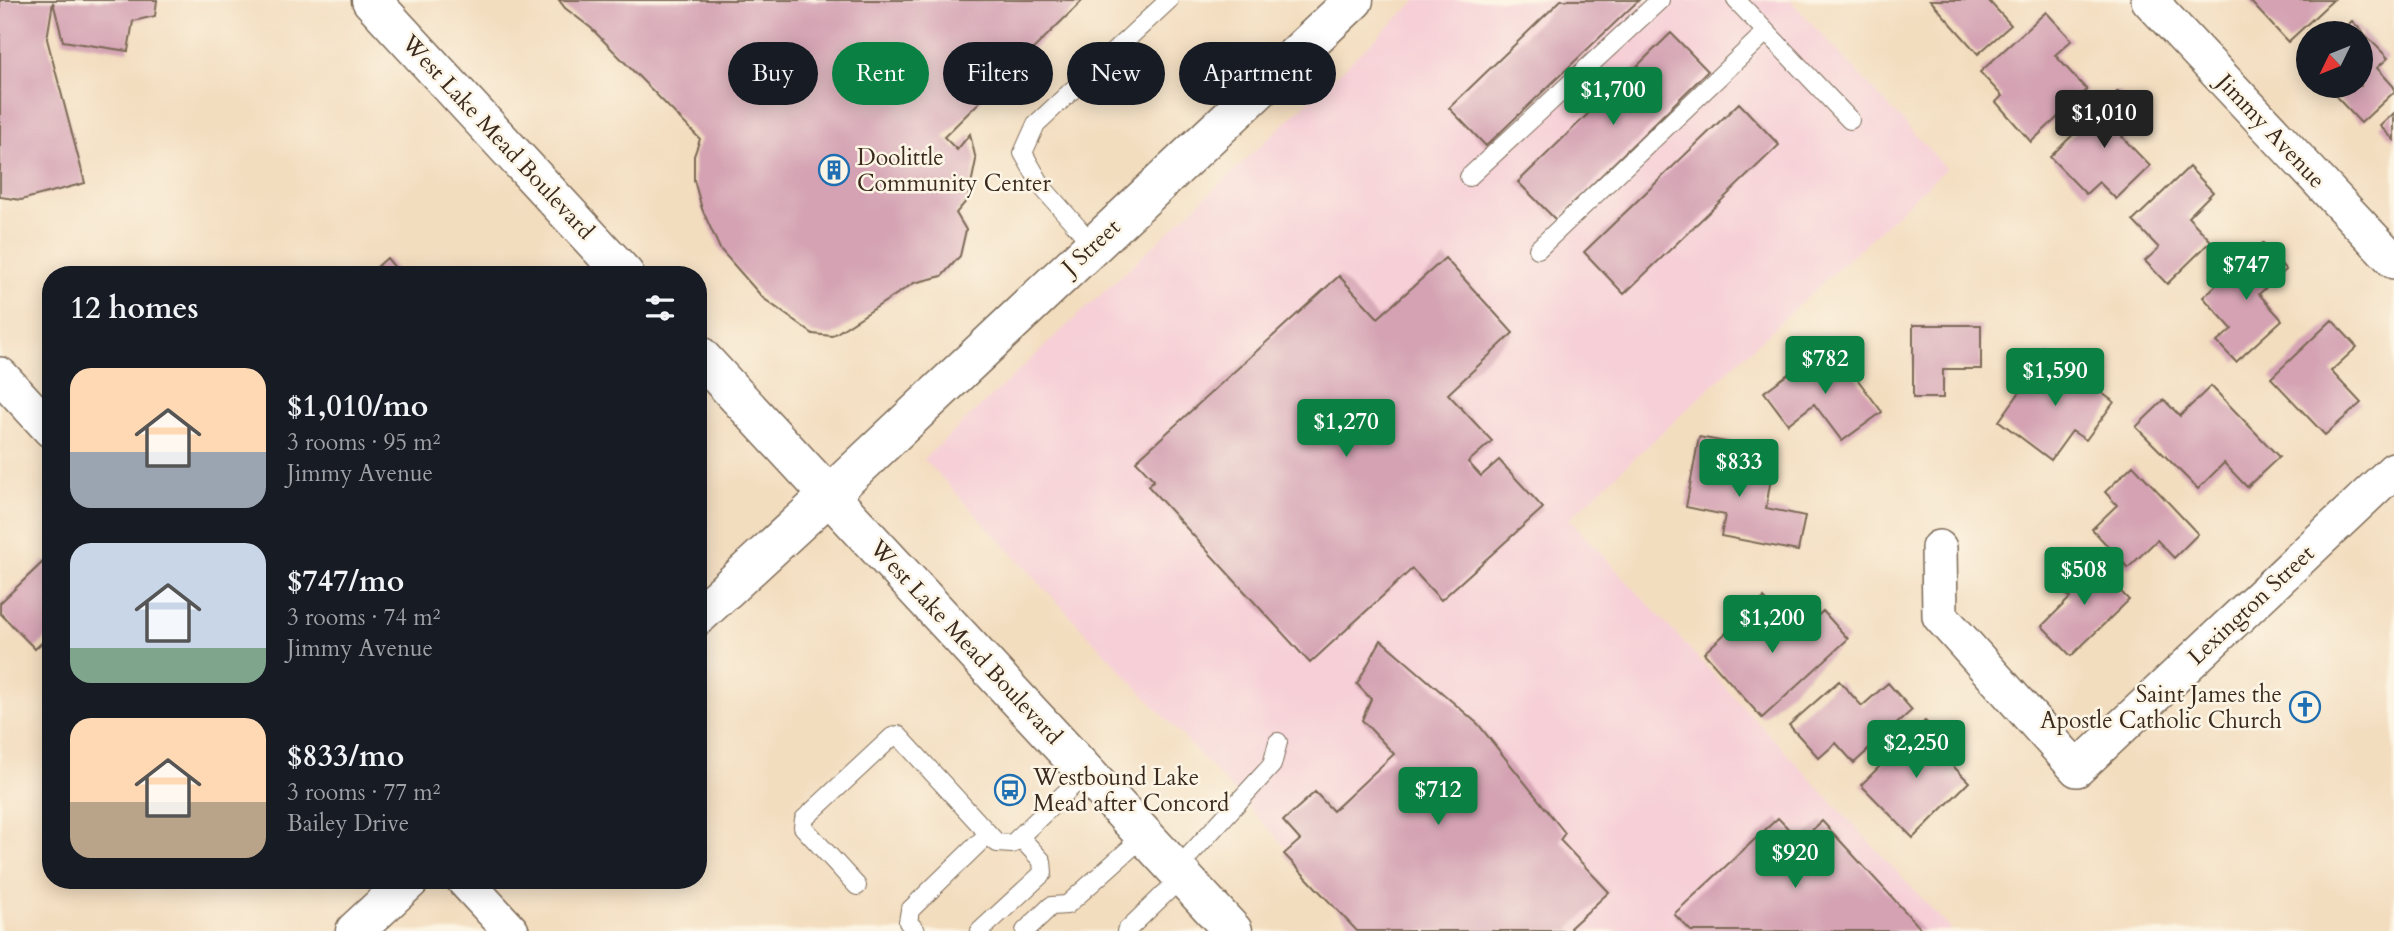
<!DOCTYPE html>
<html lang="en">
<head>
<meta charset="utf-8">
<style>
	body { margin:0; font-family:Cardo,serif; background:#242831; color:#f1f3f6; height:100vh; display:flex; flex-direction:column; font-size:26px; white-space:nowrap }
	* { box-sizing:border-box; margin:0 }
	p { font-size:23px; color:#9ea1a6 }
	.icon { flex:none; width:38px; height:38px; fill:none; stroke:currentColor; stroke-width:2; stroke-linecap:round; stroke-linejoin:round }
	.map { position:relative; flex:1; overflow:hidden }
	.details { position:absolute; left:42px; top:266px; width:665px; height:623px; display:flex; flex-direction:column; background:#171b24; border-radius:28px; box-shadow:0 4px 18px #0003 }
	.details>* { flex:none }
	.banner { position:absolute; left:728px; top:42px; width:665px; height:63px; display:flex; gap:14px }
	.needle { width:46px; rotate:227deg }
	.tools { position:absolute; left:2296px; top:21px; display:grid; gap:14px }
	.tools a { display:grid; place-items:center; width:77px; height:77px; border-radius:50%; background:#171b24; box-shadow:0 4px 18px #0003; font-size:35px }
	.price { position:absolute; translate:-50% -60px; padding:0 16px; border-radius:7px; background:#0b8043; color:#fff; font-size:23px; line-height:46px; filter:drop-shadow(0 2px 4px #0008) }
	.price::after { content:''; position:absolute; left:50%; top:42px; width:21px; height:16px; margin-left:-10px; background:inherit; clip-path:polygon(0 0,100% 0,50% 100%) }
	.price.selected { background:#222; color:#fff }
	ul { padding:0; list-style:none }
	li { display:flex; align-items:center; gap:21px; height:175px; padding:0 28px }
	li span { display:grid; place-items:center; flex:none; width:196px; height:140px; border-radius:21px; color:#555 }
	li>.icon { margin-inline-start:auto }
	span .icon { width:84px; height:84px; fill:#fffc; stroke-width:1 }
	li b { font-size:30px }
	h2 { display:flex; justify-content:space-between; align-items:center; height:84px; padding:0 28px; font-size:30px }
	.pill { padding:0 24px; border-radius:32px; background:#171b24; box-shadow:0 4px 18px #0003; font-size:24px; line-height:63px }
	.pill.selected { background:#0b8043; color:#fff }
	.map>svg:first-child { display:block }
	.built { fill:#f6cfd7 }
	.building { fill:#d4a2b3 }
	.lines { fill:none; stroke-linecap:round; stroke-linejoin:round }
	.service-casing { stroke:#7b6956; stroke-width:20 }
	.minor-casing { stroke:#7b6956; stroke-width:38 }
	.tertiary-casing { stroke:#7b6956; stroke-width:41 }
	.primary-casing { stroke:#7b6956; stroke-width:41 }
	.service { stroke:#fff; stroke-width:18 }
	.minor { stroke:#fff; stroke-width:35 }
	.tertiary { stroke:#fff; stroke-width:38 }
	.primary { stroke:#fff; stroke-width:38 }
	.labels { text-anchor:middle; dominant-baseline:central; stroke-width:5; stroke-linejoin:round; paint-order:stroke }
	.street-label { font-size:23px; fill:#3b2a1e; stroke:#fcf5e5 }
	.poi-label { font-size:23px; fill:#3b2a1e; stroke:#fcf5e5; text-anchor:start }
</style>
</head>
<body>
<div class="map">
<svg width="2394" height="931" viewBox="0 0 2394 931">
	<rect width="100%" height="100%" fill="#fcf5e5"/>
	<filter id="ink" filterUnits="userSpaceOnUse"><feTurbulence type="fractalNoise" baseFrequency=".0143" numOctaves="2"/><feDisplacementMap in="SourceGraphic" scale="14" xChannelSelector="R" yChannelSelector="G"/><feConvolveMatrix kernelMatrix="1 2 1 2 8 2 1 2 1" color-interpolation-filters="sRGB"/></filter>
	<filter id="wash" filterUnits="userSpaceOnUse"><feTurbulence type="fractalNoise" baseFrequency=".00686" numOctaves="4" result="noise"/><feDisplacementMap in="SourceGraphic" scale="28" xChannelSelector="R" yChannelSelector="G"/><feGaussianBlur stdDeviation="1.57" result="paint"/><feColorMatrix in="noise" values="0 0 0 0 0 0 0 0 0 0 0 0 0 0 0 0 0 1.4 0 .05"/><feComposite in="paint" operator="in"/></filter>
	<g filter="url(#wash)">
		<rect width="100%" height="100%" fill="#f3ddbf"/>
		<path class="built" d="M1417,0H1790L1946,168L1569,519L1952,931H1364L924,459Z"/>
		<g id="blocks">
			<path class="building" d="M0,0H157L155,16L133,21L128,51L63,41L53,2L47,39L85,183L21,200L0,197Z
				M559,0H1083L944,137L957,150L970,134L976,160L968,199L956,213L966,230L960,256L942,276L914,283L832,336L813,334L763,298L720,249L702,209L694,180V156L700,139L591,28L565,8Z
				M1561,0H1639L1486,146L1449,108Z
				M1930,0H1988L2011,25L1978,54Z
				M2249,0H2333L2288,42Z
				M2046,12L2072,40L2055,55L2087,90L2031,142L1996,102L2002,96L1980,72Z
				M2352,21L2388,58L2377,68L2394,87V92L2361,123L2326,86H2361V33H2339Z
				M1671,33L1708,71L1556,220L1518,182Z
				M2118,91L2143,117L2122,137L2150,166L2116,199L2099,182L2086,194L2050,157Z
				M1739,103L1779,145L1624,294L1584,252Z
				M2394,113V140L2380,126Z
				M2189,167L2213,192L2188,217L2211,241L2167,284L2145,261L2159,248L2133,221Z
				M2263,243L2286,270L2259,294L2282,320L2236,362L2217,342L2232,329L2203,297Z
				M387,258L401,275H368Z
				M1445,258L1513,333L1448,394L1492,441L1468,462L1481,476L1499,460L1543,508L1441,600L1412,569L1310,663L1148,486L1154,480L1136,461L1339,276L1378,318Z
				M2332,320L2357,347L2331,371L2361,403L2325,435L2271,378Z
				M1913,325H1981V369H1943V398H1913Z
				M1836,351L1882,412L1842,441L1814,404L1788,424L1764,392L1803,363L1810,371Z
				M2048,353L2114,402L2086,440L2072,431L2051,460L1999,421Z
				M2211,386L2279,457L2247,487L2224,463L2198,489L2136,427L2164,400L2180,416Z
				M1699,437L1737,444L1732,470L1771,478L1766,508L1805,516L1798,551L1721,536L1725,515L1686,507Z
				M2133,465L2198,534L2174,558L2157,540L2128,568L2092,529L2117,505L2105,492Z
				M2087,557L2129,600L2071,656L2042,626L2070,598L2059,585Z
				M45,560L51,566V634L35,649L0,613V603Z
				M1764,598L1797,635L1823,611L1848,639L1762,718L1704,653Z
				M1381,640L1478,724L1565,833L1560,840L1609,892L1570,928L1572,931H1357L1284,854L1300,840L1283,821L1315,792L1333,811L1394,754L1362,720L1371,699L1357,684Z
				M1839,681L1862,706L1888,683L1912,710L1854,763L1836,743L1819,758L1789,725Z
				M1925,721L1953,749L1945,758L1969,782L1913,838L1861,785Z
				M1778,818L1800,841L1822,821L1923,931H1691L1674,914Z"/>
		</g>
	</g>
	<g filter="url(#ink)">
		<use href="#blocks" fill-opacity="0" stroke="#7b6956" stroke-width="2"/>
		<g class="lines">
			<g class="service-casing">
				<path id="service" d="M1736,0L1850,120
					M1469,177L1660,0
					M1093,245L1043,188L1023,153L1036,124L1169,0
					M1538,249L1766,32
					M1176,870L1272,765L1278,742
					M857,886L803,827L804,819L892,737L898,735L997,843L1012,844L1086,773
					M916,931L908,922L910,910L988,834
					M980,931L1043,873L1042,861L1020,837
					M1025,931L1051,906L1067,905L1144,836
					M1126,931L1182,877"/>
			</g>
			<g class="minor-casing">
				<path id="minor" d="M2149,0L2394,261
					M0,375L51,430
					M1939,548L1940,616L2077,769L2394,470
					M464,880L511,931"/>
			</g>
			<g class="tertiary-casing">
				<path id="tertiary" d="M698,616L829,495L1354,0
					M355,931L410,880"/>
			</g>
			<g class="primary-casing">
				<path id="primary" d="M371,0L625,275
					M698,354L1233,931"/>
			</g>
			<use href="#service" class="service"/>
			<use href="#minor" class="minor"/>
			<use href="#tertiary" class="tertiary"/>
			<use href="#primary" class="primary"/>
		</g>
	</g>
	<defs>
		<g id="building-ring" transform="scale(1.575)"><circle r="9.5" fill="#fcf5e5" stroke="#1f6fb2" stroke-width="1.5"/><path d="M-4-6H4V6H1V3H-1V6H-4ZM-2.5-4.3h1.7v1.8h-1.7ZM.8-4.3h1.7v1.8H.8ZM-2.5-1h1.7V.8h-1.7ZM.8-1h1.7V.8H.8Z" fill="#1f6fb2"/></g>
		<g id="church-ring" transform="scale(1.575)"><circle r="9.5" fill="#fcf5e5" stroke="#1f6fb2" stroke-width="1.5"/><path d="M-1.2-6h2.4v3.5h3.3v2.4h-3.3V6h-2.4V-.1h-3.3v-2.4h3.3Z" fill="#1f6fb2"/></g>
		<g id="bus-ring" transform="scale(1.575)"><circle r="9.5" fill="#fcf5e5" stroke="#1f6fb2" stroke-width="1.5"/><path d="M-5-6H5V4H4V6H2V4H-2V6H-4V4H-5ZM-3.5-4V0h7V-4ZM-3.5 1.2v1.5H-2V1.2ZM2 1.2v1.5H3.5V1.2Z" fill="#1f6fb2"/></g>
	</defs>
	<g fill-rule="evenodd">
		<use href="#building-ring" x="834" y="170"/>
		<use href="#church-ring" x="2305" y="707"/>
		<use href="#bus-ring" x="1010" y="790"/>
	</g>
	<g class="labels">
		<g class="street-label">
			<text transform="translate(2271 131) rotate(47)">Jimmy Avenue</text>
			<text transform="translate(498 137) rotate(47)">West Lake Mead Boulevard</text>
			<text transform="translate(1091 247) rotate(-43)">J Street</text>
			<text transform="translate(2251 605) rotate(-43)">Lexington Street</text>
			<text transform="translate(966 642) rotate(47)">West Lake Mead Boulevard</text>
		</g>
		<g class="poi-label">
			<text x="857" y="157">Doolittle<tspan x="857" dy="26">Community Center</tspan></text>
			<text x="2282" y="694" text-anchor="end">Saint James the<tspan x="2282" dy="26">Apostle Catholic Church</tspan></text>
			<text x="1033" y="777">Westbound Lake<tspan x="1033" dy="26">Mead after Concord</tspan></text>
		</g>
	</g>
</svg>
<div class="tools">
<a><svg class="needle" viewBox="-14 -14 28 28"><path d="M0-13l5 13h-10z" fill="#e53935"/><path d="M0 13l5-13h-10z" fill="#9ea1a6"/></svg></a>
</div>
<b class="price" style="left:1613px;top:127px">$1,700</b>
<b class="price selected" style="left:2104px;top:150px">$1,010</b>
<b class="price" style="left:2246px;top:302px">$747</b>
<b class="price" style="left:1825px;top:396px">$782</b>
<b class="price" style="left:2055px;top:408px">$1,590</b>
<b class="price" style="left:1346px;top:459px">$1,270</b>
<b class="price" style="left:1739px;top:499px">$833</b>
<b class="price" style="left:2084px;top:607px">$508</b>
<b class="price" style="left:1772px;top:655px">$1,200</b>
<b class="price" style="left:1916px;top:780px">$2,250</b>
<b class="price" style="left:1438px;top:827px">$712</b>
<b class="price" style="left:1795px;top:890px">$920</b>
<div class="banner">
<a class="pill">Buy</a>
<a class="pill selected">Rent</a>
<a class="pill">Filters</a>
<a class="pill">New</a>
<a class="pill">Apartment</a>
</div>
<section class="details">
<h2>12 homes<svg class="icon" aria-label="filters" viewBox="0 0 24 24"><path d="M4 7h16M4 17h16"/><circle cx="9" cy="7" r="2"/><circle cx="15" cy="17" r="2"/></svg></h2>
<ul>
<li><span style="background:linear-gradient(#ffd9b3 60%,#9aa5b1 0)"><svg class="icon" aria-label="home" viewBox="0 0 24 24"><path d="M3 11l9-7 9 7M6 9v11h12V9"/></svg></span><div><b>$1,010/mo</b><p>3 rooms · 95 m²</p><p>Jimmy Avenue</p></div></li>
<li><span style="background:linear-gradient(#c9d6e8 75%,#7fa58c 0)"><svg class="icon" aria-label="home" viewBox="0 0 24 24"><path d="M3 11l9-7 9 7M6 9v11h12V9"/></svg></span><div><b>$747/mo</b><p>3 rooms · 74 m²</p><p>Jimmy Avenue</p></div></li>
<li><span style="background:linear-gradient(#ffd9b3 60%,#b9a48a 0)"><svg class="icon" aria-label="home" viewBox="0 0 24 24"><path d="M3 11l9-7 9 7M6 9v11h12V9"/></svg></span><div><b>$833/mo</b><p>3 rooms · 77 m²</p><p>Bailey Drive</p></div></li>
</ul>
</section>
</div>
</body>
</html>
